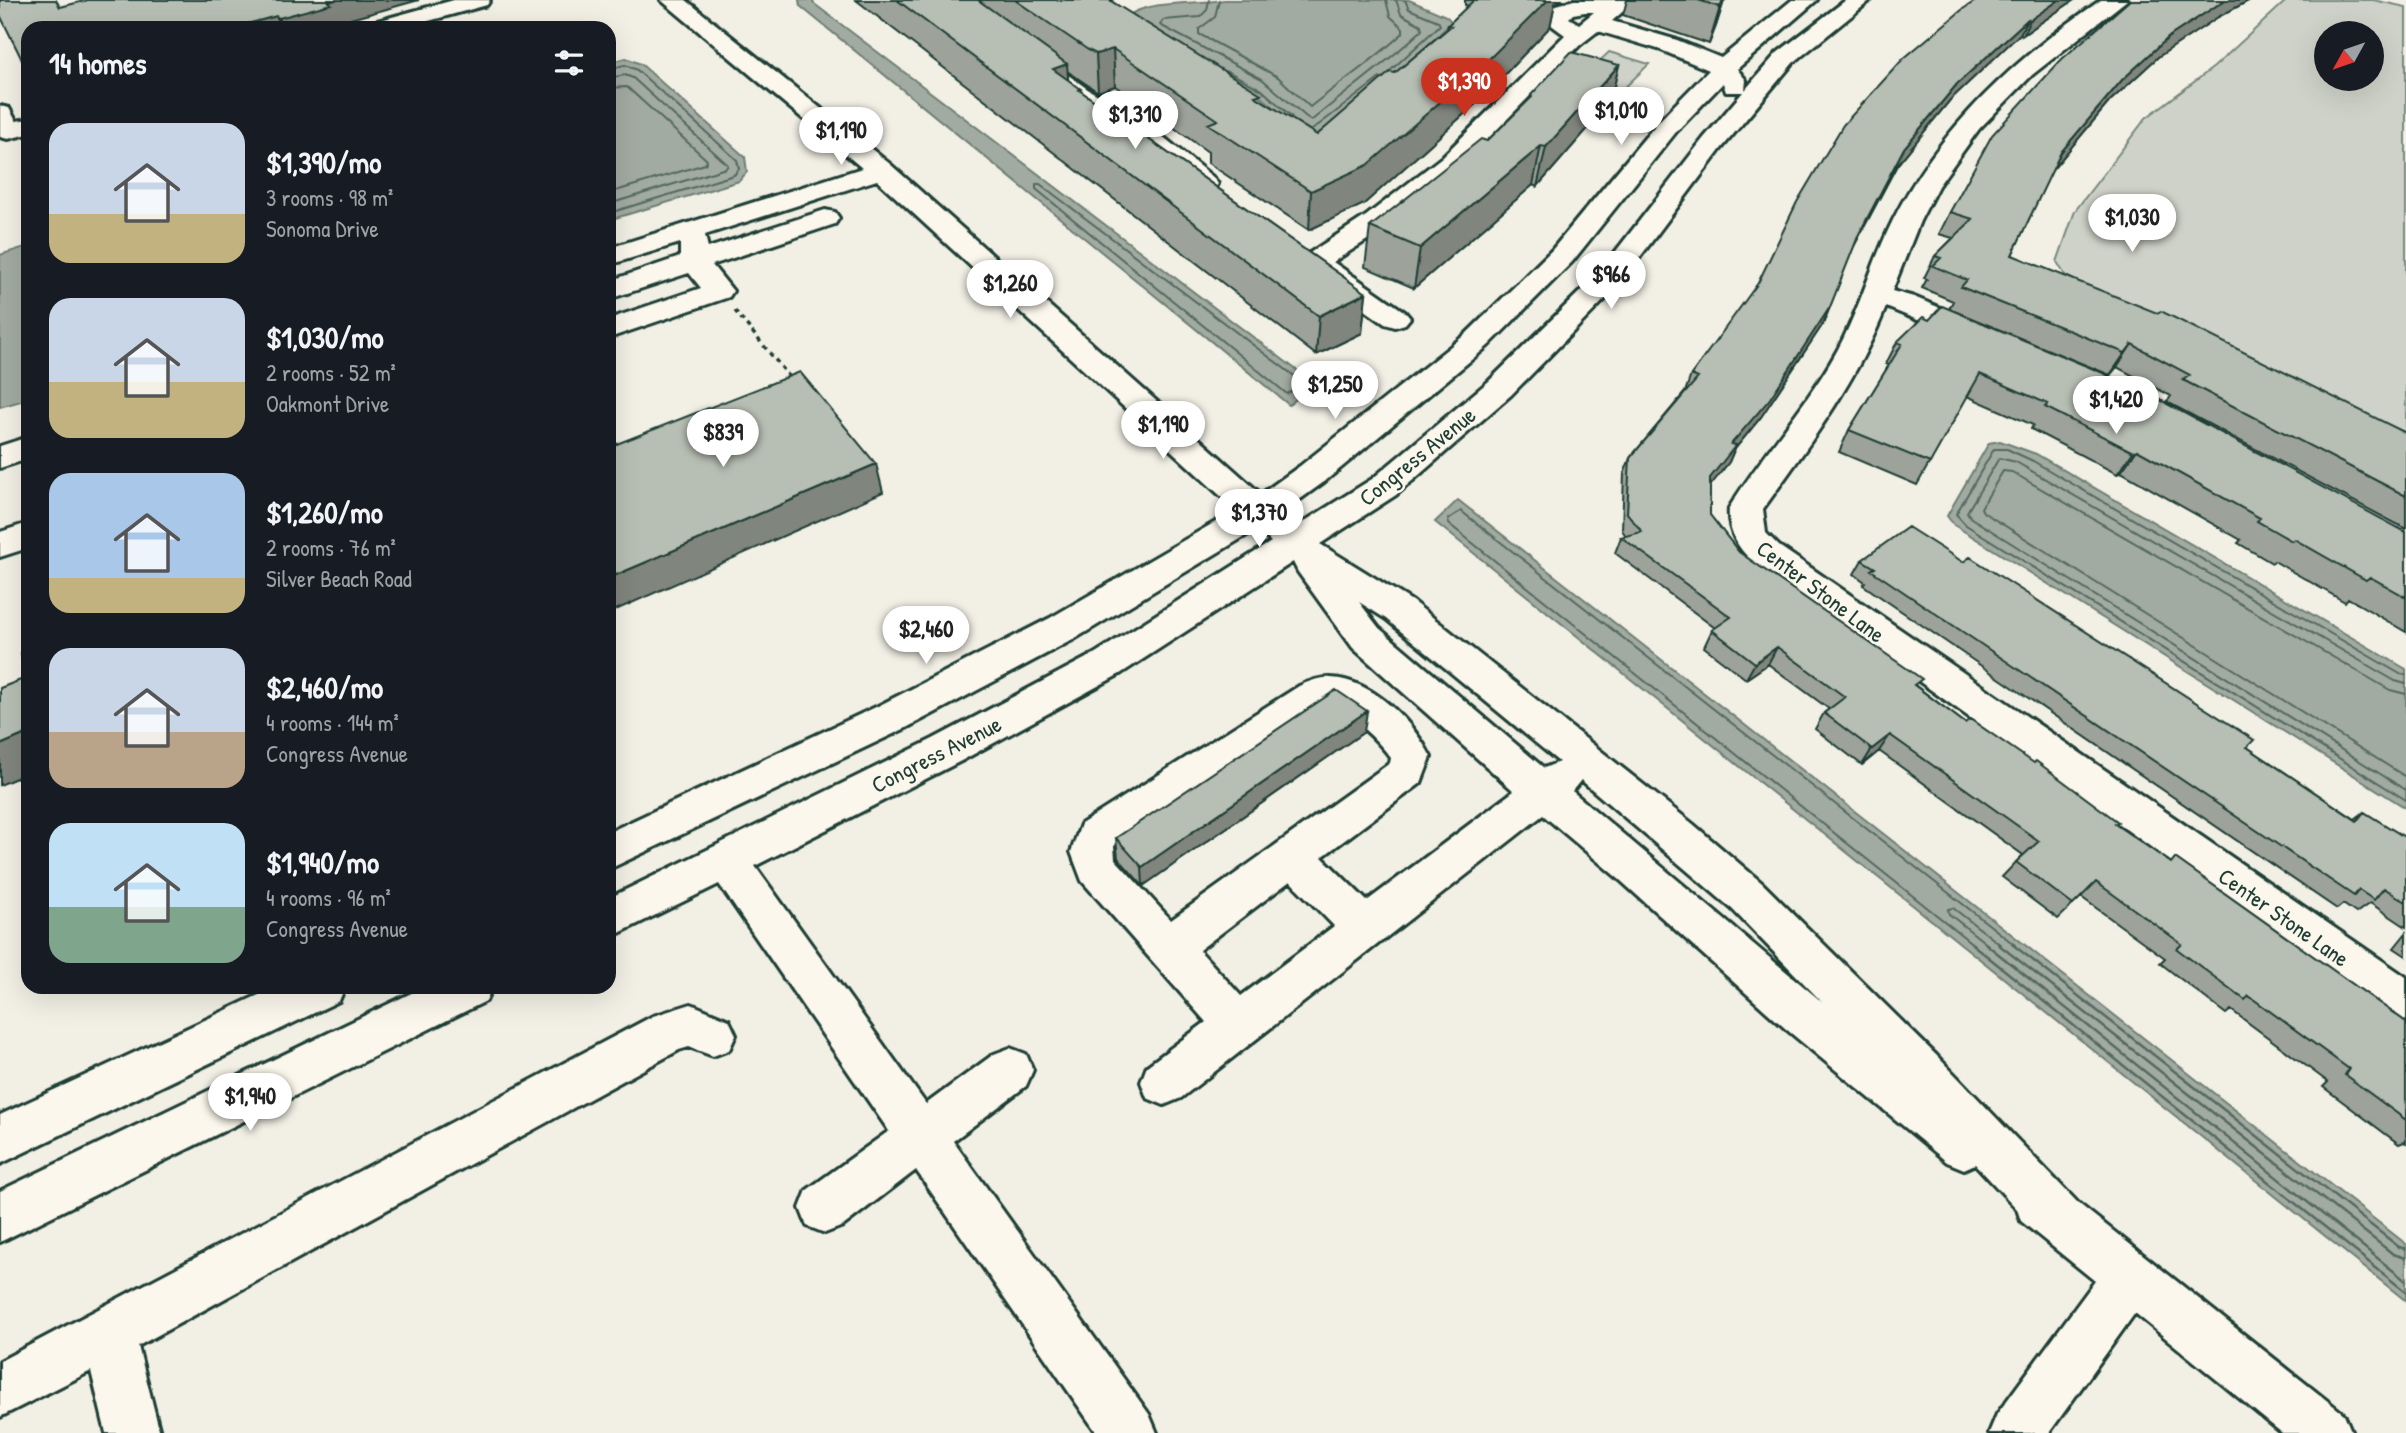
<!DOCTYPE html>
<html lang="en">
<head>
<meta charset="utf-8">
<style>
	body { margin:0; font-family:"Patrick Hand",sans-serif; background:#242831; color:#f1f3f6; height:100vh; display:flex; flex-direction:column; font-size:26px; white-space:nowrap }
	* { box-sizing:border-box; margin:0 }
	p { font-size:23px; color:#9ea1a6 }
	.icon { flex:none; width:38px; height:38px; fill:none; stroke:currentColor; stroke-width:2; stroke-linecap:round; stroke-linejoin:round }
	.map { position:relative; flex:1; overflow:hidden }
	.panel { position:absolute; left:21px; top:21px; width:595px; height:973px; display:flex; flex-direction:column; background:#171b24; border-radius:21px; box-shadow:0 7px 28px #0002 }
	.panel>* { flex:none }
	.needle { width:46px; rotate:230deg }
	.buttons { position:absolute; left:2314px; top:21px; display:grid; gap:14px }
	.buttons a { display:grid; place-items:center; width:70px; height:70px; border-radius:50%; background:#171b24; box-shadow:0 7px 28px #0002; font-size:35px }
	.price { position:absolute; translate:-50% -60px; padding:0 16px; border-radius:24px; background:#fff; color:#222; font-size:23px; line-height:46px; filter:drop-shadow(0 2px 4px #0008) }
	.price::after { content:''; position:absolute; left:50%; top:42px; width:21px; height:16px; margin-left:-10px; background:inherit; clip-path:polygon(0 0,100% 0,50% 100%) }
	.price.on { background:#c8321e; color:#fff }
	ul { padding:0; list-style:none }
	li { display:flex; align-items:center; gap:21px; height:175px; padding:0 28px }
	li span { display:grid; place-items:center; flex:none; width:196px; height:140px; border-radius:21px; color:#555 }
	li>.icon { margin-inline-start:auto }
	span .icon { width:84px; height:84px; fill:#fffc; stroke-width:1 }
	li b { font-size:30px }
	h2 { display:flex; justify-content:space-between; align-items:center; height:84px; padding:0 28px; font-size:30px }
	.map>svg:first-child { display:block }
	.green { fill:#cfd2c8; stroke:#77887e; stroke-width:2; fill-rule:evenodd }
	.water { fill:#a2aba1; stroke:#6e7f75; stroke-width:2 }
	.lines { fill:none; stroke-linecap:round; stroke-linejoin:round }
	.shore-far1 { stroke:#536960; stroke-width:2 }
	.shore { stroke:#536960; stroke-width:2.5 }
	.minor-casing { stroke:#1f3d34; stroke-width:6 }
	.path { stroke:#1f3d34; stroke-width:3.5; stroke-dasharray:4.5 4.5; stroke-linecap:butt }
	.minor { fill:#fbf7ec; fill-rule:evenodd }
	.wall { fill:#9da39a; stroke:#1f3d34; stroke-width:2 }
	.shaded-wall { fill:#80857d; stroke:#1f3d34; stroke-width:2 }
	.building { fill:#b7beb3; stroke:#1f3d34; stroke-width:2 }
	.labels { text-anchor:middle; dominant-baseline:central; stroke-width:5; stroke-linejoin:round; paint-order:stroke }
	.street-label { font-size:23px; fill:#1f3d34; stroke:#fbf7ec }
</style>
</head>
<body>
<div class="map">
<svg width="2406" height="1433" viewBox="0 0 2406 1433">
	<rect width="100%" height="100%" fill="#f2f0e5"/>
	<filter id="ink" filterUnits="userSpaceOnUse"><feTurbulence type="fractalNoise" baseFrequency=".0143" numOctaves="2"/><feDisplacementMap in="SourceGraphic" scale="14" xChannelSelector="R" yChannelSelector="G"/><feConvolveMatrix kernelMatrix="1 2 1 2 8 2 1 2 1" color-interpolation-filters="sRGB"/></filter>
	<g filter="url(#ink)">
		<path class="green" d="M2287,0H2373L2406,7V438L2104,297L2065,275L2057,262L2075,211L2146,118L2214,67ZM2326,33H2371V79H2326Z
			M1609,52L1649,64L1614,98L1574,85Z"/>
		<path class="water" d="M799,0H814L813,3L1315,384L1289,405L800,6Z
			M1225,0H1409L1446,16L1452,22L1398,74L1316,137L1294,131L1276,109L1264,99L1128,16C1150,0 1197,4 1225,0Z
			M626,58L641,64L745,157L747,172L739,181L609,220V63Z
			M28,246V399L0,407V255Z
			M2000,441L2036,454L2406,669V808L1954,525L1947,516L1952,507L1989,443Z
			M1458,500L2406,1244V1301L1435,522Z"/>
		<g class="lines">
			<path class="shore-far1" d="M1209,0L1207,10L1200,17L1163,20L1160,25L1262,79L1311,121C1348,90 1387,63 1422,30L1421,25L1401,14L1396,0
				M1219,0L1215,17L1199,29V34L1278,77L1310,107C1341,82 1374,60 1403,33V28L1390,16L1386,0
				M609,69L625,65L637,70L737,160L739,169L734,175L609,213
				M1391,70L1440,25L1438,21L1409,9L1405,0
				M1227,71L1262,90L1292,117
				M609,78L625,75L633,78L728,165L726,168L609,204
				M609,88L627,87L707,160L705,164L609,193
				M1312,130L1380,78
				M1036,184H1040L1301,381V386L1287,394L1036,189Z
				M2406,675L2400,674L2033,461L2007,449H1994L1956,514L1966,525L2406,800
				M2406,684L2395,681L2016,462L1999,458L1967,512L1971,518L2406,790
				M2406,694L2390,690L2012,472L2003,471L1981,508L1983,512L2406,777
				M1974,945L1449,524L1448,519L1461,511L2015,945
				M1988,945L1949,914L1948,909L1953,908L2001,945"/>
			<path class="shore" d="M1972,944L2406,1292
				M1986,944L2406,1281
				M1998,944L2393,1254L2406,1258
				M2012,944L2399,1247L2406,1249"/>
			<g class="minor-casing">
				<path id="minor" d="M454,0H490L487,5L403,28H367L370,23Z
					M661,0H686L890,164L1261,494L1300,466L1466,334L1552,250L1658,122L1709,70L1661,50L1598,31L1580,45L1460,167L1386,228L1333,262L1405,312L1410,318L1405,324L1395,327L1385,324L1305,268L1301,262L1305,256L1366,216L1442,157L1565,35L1546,21L1550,7L1574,0H1636L1612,21L1677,40L1721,58L1792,0H1817L1737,69L1746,80L1745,90L1777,53L1846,0H1871L1793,63L1721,149L1619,285L1511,395L1396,495L1320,544L1412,601L1693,824L1762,883L1937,1056L2078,1203L2344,1414L2352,1433H2282L2135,1313L2049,1433H1989L1997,1414L2095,1281L2021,1221L2017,1209L1975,1164L1964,1169L1947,1162L1786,1029L1620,880L1543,815L1181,1098L1164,1105L1147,1098L1141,1082L1147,1066L1206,1022L1082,881L1071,852L1081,824L1299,686C1308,682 1320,677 1331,678C1373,680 1413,722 1431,757L1421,783L1322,857L1367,901L1514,791L1353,648L1298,572L1293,562L1120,674L961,761L755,866L926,1104L994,1054L1010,1048L1026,1054L1033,1070L1026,1086L953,1141L1149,1414L1157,1433H1097L916,1170L843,1226L825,1233L807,1226L800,1208L807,1190L889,1131L719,884L609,938V898L933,739L1094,654L1271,542L1257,529L1076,638L906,728L609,869V832L878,706L1050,618L1236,510L877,180L705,235L708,248L825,210L835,212L839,218L835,224L712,265L733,291L729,297L609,338V319L701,288L689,273L609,299V281L680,257V243L609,265V248L862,168ZM1585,12H1594L1579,24L1569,18L1573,14ZM1723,83L1726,92H1743L1703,139L1599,273L1489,381L1372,479L1297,526L1281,513L1324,482L1488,346L1572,262L1676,132ZM1359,602L1386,619L1559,762L1544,768L1379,628ZM1332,707C1356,720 1375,737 1391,758L1390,763L1171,920L1115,859L1114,846L1323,708ZM1581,780L1732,909L1822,1002L1572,791ZM1290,881L1334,926L1241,996L1199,950Z
					M2101,0H2127L2032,75L1979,129L1938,186L1920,221L1892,291L1914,297L1993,330L1997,336L1993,342L1982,345L1971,342L1886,307C1857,381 1809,445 1763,509L1766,533L1779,546L2406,977V1024L2390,1018L1755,564C1738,549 1727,531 1729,508C1762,454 1806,407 1837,351C1860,309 1871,264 1893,220C1940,127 2016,58 2101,0Z
					M1056,70L1064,72L1089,90L1140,118L1214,178L1218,184L1214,190L1205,192L1196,190L1122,128L1071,100L1044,77L1048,72Z
					M0,106L9,108L16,121L28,119V134L8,139L0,137Z
					M2053,357L2136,389L2202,425L2207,432L2202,439L2191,442L2180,439L2114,403L2042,373L2038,366L2042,359Z
					M28,437V459L0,468V446Z
					M28,523V548L0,557V532Z
					M276,987H345L339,1001L0,1164V1115Z
					M424,987H492L486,1001L0,1242V1191Z
					M691,1004L729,1020L736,1035L729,1050L713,1056L689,1047L679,1050L138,1346L160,1433H106L91,1371L0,1417V1361L653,1016Z"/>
			</g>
			<path class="path" d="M735,311L792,380"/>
			<use href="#minor" class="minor"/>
		</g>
		<path class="wall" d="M856,0H1114L1111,1L1261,100L1317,135L1395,73L1447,29L1448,25L1468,6L1465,5V0H1565L1555,3L1550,27L1481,99L1364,204L1309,230L1208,163V152L1115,86L1098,92L1067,71L1068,80L1082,92L1366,293L1362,333L1316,355Z
			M1627,0H1725L1724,1L1716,26L1709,44L1623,15Z
			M1977,0H2074L2023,35L2020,34L1950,100L1897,165L1854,246L1823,324L1761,417L1734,450L1729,462L1710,486V515L1739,552L1965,723L2171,863L2175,858L2406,1022V1143L2404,1142L2399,1144L2323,1087L2328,1082L2231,1010L2226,1014L2160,963L2165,958L2081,897L2058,919L2002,877L2023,855L1879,751L1862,765L1815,729L1824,713L1829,709L1768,664L1746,679L1704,647L1712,630L1715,628L1615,553L1621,537L1626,536L1622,530L1624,474L1630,458L1685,392L1691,375Z
			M2130,0H2250L2218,17L2158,57L2110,101L2052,170L2012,255L2406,433V529L2167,402L2171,396L2117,367L2110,375L1949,309L1953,301L1922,288L1927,279L1924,278L1935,256L1953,238L1939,234L1950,212Z
			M1619,65L1610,103L1537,187L1533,185L1414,288L1365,267L1370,227L1487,141L1530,100L1531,95Z
			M1897,342L2097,391L2406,532V632L2348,598L2345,602L2274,561L2272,563L2238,543L2241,540L2121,472L2117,474L2031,429L2033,425L1967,396L1917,485L1839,452L1849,430L1889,365L1886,364Z
			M1862,560L2247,747L2355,819L2364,812L2406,838V927L2370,903L2356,913L2343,904L2337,909L1863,585L1865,582L1854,574Z
			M1364,732L1143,886L1118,858L1116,838Z
			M2406,933V956L2394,948Z"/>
		<path class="shaded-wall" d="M335,0H419L340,22L341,25L329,28H284L279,18Z
			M1548,0H1565L1555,3L1550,27L1481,99L1364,204L1309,230L1311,191Z
			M1704,0H1725L1724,1L1716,26L1709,44L1720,7Z
			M2059,0H2074L2023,35L2030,20Z
			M2225,0H2250L2218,17L2158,57L2110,101L2049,174L2061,152L2122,80L2170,36Z
			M276,16L283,28H232Z
			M2028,19L2020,34L1950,100L1897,165L1852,250L1859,234L1904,148L1957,84Z
			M1113,49L1115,86L1098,92L1096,54Z
			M1067,64L1070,102L1053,69Z
			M1619,65L1610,103L1537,187L1546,147Z
			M1541,146L1533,185L1414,288L1420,248Z
			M1366,293L1362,333L1316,355L1319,316Z
			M1830,307L1823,324L1761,417L1734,450L1729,462L1703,495L1710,478L1731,444Z
			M2132,344L2117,367L2110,375L2125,353Z
			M2137,450L2121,472L2117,474L2133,452Z
			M876,464L883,492L609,613V578Z
			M1777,647L1768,664L1746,679L1755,663Z
			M1367,711L1364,732L1143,886L1142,867Z
			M28,733V773L0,785V745Z
			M1890,735L1879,751L1862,765L1872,749Z"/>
		<path class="building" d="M0,0H56L60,7L88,0H335L329,2L331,4L279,18L276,16L232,28H28V72L0,15Z
			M897,0H978L1067,64L1053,69L1081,89L1079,90L1366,293L1319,316Z
			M1015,0H1109L1261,94L1255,96L1317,135L1390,72L1395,73L1451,26L1448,25L1474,0H1548L1487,61L1368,165L1311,191L1208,124L1218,120L1113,49L1096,54L1088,50Z
			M1698,0H1723L1720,7Z
			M1977,0H2059L2030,20L2028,19L1957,84L1904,148L1859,234L1830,307L1769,400L1731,444L1736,445L1710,478V515L1739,552L1922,679L1914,685L1965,723L1970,719L2034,763L2036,761L2118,822L2115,824L2171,863L2175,858L2406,1022V1120L2345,1075L2349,1069L2249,996L2245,1000L2177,949L2182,944L2096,882L2073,905L2016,862L2039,841L1890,735L1872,749L1824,713L1845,697L1777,647L1755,663L1712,630L1731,617L1621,537L1642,532L1627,513L1630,458L1698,378L1691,375L1758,283L1797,202L1843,125L1903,59L1963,9Z
			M2130,0H2225L2170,36L2122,80L2061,152L2012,255L2157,313L2161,311L2406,433V496L2183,380L2190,375L2132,344L2125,353L1961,287L1967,280L1933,266L1941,258L1935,256L1973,219L1950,212L1992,135L2062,59Z
			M1571,52L1619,65L1546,147L1541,146L1420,248L1370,227L1481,139L1487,141L1532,97L1531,95Z
			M1942,306L2108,375L2096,391L2145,409L2158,399L2406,532V597L2370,577L2366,580L2294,539L2292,541L2257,521L2260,518L2137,450L2133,452L2045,407L2048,404L1980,374L1930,463L1849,430L1902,344L1897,342L1923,317L1929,320Z
			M800,372L876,464L609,578V447Z
			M1908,527L1963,562L1970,557L2254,740L2247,747L2357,821L2364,812L2406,838V902L2384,888L2374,900L2359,890L2354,896L1871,570L1875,568L1862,560Z
			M28,650V733L0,745V688L26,678L21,653Z
			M1336,690L1367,711L1142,867L1116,838Z"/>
	</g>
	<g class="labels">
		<g class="street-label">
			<text transform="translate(1417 456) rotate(-39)">Congress Avenue</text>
			<text transform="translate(1821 591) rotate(37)">Center Stone Lane</text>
			<text transform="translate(936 754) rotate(-27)">Congress Avenue</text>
			<text transform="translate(2284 917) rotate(35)">Center Stone Lane</text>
		</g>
	</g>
</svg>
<div class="buttons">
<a><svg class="needle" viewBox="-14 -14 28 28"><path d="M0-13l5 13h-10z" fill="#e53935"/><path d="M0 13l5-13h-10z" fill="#9ea1a6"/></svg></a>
</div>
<b class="price on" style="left:1464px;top:118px">$1,390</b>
<b class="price" style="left:1621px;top:147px">$1,010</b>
<b class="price" style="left:1135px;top:151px">$1,310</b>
<b class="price" style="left:841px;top:167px">$1,190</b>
<b class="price" style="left:2132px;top:254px">$1,030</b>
<b class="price" style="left:1611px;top:311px">$966</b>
<b class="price" style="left:1010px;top:320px">$1,260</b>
<b class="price" style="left:1335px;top:421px">$1,250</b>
<b class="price" style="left:2116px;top:436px">$1,420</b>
<b class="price" style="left:1163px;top:461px">$1,190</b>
<b class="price" style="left:723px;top:469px">$839</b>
<b class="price" style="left:1259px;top:549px">$1,370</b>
<b class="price" style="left:926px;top:666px">$2,460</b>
<b class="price" style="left:250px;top:1133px">$1,940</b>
<section class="panel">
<h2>14 homes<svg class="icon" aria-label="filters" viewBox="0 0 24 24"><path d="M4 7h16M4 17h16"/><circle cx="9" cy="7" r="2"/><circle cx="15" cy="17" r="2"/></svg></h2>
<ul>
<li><span style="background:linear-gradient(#c9d6e8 65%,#c2b280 0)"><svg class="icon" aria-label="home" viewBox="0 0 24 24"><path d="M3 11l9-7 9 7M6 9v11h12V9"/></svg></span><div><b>$1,390/mo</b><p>3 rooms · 98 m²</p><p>Sonoma Drive</p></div></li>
<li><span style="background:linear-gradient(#c9d6e8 60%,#c2b280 0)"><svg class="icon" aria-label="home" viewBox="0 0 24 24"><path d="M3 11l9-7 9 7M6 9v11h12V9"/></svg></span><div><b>$1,030/mo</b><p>2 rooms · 52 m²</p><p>Oakmont Drive</p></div></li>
<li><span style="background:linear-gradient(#a9c7e8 75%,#c2b280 0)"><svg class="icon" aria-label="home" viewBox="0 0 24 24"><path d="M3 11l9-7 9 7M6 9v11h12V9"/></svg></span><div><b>$1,260/mo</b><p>2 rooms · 76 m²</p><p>Silver Beach Road</p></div></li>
<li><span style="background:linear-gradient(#c9d6e8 60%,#b9a48a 0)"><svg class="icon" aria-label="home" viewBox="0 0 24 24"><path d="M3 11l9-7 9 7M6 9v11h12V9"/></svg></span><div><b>$2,460/mo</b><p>4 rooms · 144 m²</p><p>Congress Avenue</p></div></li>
<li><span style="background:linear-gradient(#bfe0f5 60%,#7fa58c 0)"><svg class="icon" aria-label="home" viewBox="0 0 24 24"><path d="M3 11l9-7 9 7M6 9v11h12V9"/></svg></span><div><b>$1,940/mo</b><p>4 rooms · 96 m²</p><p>Congress Avenue</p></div></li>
</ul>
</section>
</div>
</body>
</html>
